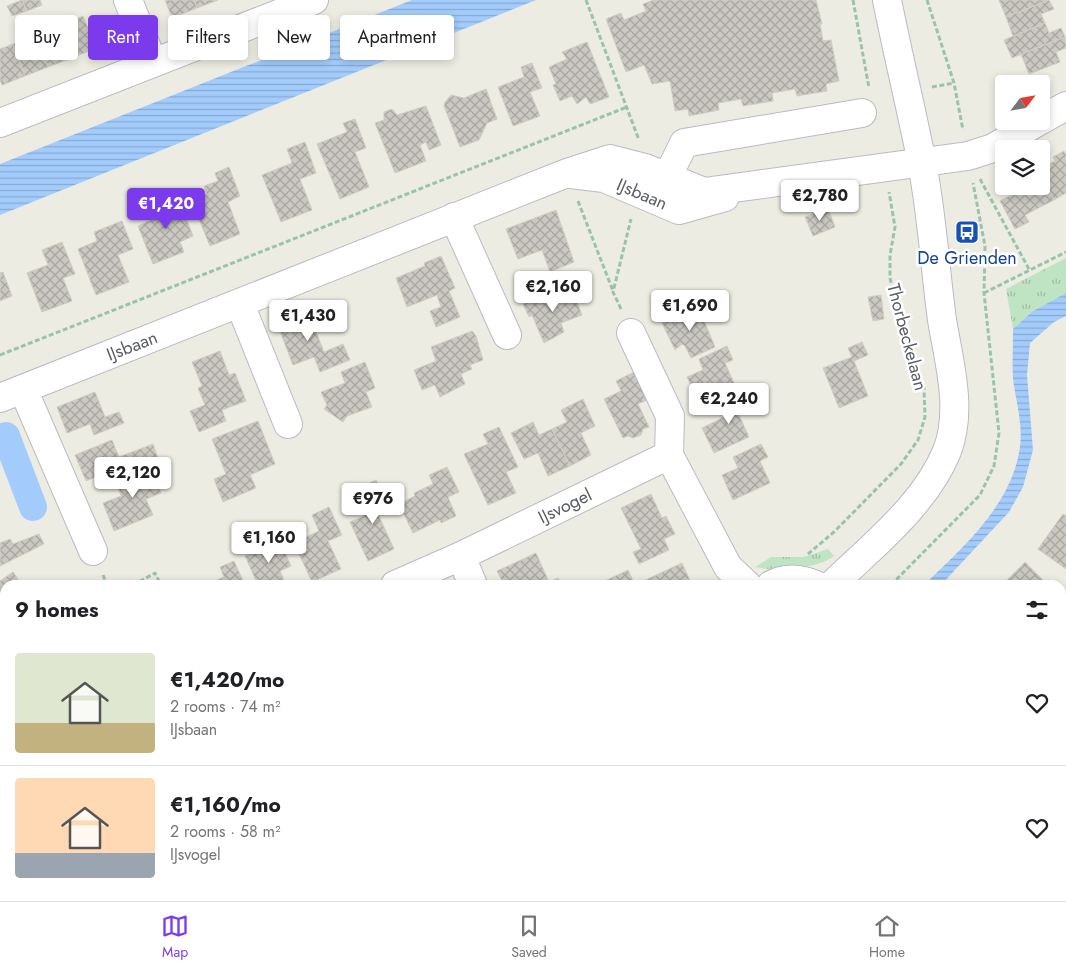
<!DOCTYPE html>
<html lang="en">
<head>
<meta charset="utf-8">
<style>
	body { margin:0; font-family:Jost,sans-serif; background:#f2f2f2; color:#202124; height:100vh; display:flex; flex-direction:column; font-size:19px; white-space:nowrap }
	* { box-sizing:border-box; margin:0 }
	p { font-size:16px; color:#757577 }
	.icon { flex:none; width:28px; height:28px; fill:none; stroke:currentColor; stroke-width:2; stroke-linecap:round; stroke-linejoin:round }
	.map { position:relative; flex:1; overflow:hidden }
	.details { position:absolute; left:0px; top:580px; width:1066px; height:321px; display:flex; flex-direction:column; background:#fff; border-radius:15px 15px 0 0; box-shadow:0 2px 8px #0003 }
	.details>* { flex:none }
	.hud { position:absolute; left:15px; top:15px; width:500px; height:45px; display:flex; gap:10px }
	.needle { width:32px; rotate:59deg }
	.fabs { position:absolute; left:995px; top:75px; display:grid; gap:10px }
	.fabs a { display:grid; place-items:center; width:55px; height:55px; border-radius:5px; background:#fff; box-shadow:0 2px 8px #0003; font-size:25px }
	.price { position:absolute; translate:-50% -42px; padding:0 11px; border-radius:5px; background:#fff; color:#222; font-size:16px; line-height:32px; filter:drop-shadow(0 1px 2px #0008) }
	.price::after { content:''; position:absolute; left:50%; top:30px; width:15px; height:11px; margin-left:-8px; background:inherit; clip-path:polygon(0 0,100% 0,50% 100%) }
	.price.selected { background:#7c3aed; color:#fff }
	ul { padding:0; list-style:none }
	li { display:flex; align-items:center; gap:15px; height:125px; padding:0 15px }
	li+li { border-top:1px solid #e0e0e0 }
	li span { display:grid; place-items:center; flex:none; width:140px; height:100px; border-radius:5px; color:#555 }
	li>.icon { margin-inline-start:auto }
	span .icon { width:60px; height:60px; fill:#fffc; stroke-width:1 }
	li b { font-size:21px }
	h2 { display:flex; justify-content:space-between; align-items:center; height:60px; padding:0 15px; font-size:21px }
	.tag { padding:0 18px; border-radius:5px; background:#fff; box-shadow:0 2px 8px #0003; font-size:18px; line-height:45px }
	.tag.selected { background:#7c3aed; color:#fff }
	.menu { display:flex; justify-content:space-around; align-items:center; height:70px; border-top:1px solid #e0e0e0; background:#fff; font-size:14px; color:#757577 }
	.menu a { display:grid; justify-items:center; gap:2px }
	.menu .selected { color:#7c3aed }
	.map>svg:first-child { display:block }
	.grass { fill:url(#grass-tufts) }
	.water { fill:url(#water-rules) }
	.lines { fill:none; stroke-linecap:round; stroke-linejoin:round }
	.canal { stroke:#a3ccfc; stroke-width:28 }
	.building { fill:url(#building-cross-hatch); stroke:#d1cec1 }
	.minor-casing { stroke:#babbc1; stroke-width:30 }
	.path { stroke:#99c4aa; stroke-width:3; stroke-dasharray:5 2.5; stroke-linecap:butt }
	.minor { stroke:#fff; stroke-width:28 }
	.labels { text-anchor:middle; dominant-baseline:central; stroke-width:5; stroke-linejoin:round; paint-order:stroke }
	.street-label { font-size:18px; fill:#5a5d63; stroke:#fff }
	.transit-label { font-size:18px; fill:#164399; stroke:#fff }
</style>
</head>
<body>
<div class="map">
<svg width="1066" height="901" viewBox="0 0 1066 901">
	<defs>
		<pattern id="grass-tufts" width="24" height="20" patternUnits="userSpaceOnUse" patternTransform="scale(1.25)"><rect width="24" height="20" fill="#bfe4c3"/><path d="M3 7l-1-3M5 7V3M7 7l1-3M15 17l-1-3M17 17v-4M19 17l1-3" fill="none" stroke="#9ebca2"/></pattern>
		<pattern id="water-rules" width="6" height="5" patternUnits="userSpaceOnUse" patternTransform="scale(1.25)"><rect width="6" height="5" fill="#a3ccfc"/><path d="M0 2.5h6" fill="none" stroke="#88a9d0"/></pattern>
		<pattern id="building-cross-hatch" width="8" height="8" patternUnits="userSpaceOnUse" patternTransform="scale(1.25)"><rect width="8" height="8" fill="#cac8c1"/><path d="M0 0l8 8M0 8l8-8" fill="none" stroke="#a7a6a0"/></pattern>
	</defs>
	<rect width="100%" height="100%" fill="#edece2"/>
	<path class="grass" d="M1066,258V293L1033,311L1013,329L1006,289Z
		M828,549L834,556C817,569 776,572 755,567L771,557H804Z"/>
	<path class="water" d="M412,0H536L0,215V164Z
		M1066,293V316L1054,322L1030,343L1027,375L1033,450L1023,487L1009,512L941,585H924C964,546 1012,505 1020,447C1023,424 1016,402 1013,379C1012,363 1013,346 1013,329L1033,311Z"/>
	<g class="lines">
		<path class="canal" d="M6,436L33,507"/>
	</g>
	<path class="building" d="M22,0H40L42,5L27,11Z
		M22,0L27,11L12,16L7,6Z
		M165,0H194L197,8L172,18Z
		M194,0H218L197,8Z
		M654,0H816L822,24H820L823,41L831,40L839,81L826,84L827,91L797,96L795,89L772,93L773,101L743,106L741,99L718,103L719,110L689,116L688,109L675,111L670,81L652,84L644,65L626,72L606,19L621,13L624,20L646,11L643,4Z
		M999,0H1049L1006,17Z
		M1049,0L1054,9L1041,14L1045,23L1013,36L1006,17Z
		M83,16L96,48L72,58L59,26Z
		M1045,23L1049,33L1061,28L1065,37L1012,58L1004,40Z
		M59,26L72,58L48,67L36,35Z
		M36,35L48,67L25,76L13,44Z
		M1065,37L1066,48L1056,52L1060,62L1029,74L1021,54Z
		M587,42L609,97L590,104L586,97L577,104L572,96L560,101L553,85L556,84L549,67L567,59L562,52Z
		M13,44L25,76L2,85L0,80V49Z
		M532,63L542,88L530,92L540,116L513,126L498,87L524,77L521,67Z
		M486,89L497,119L487,123L479,140L460,147L444,106L445,102L451,95L464,98Z
		M426,106L441,145L429,150L426,142L420,145L426,161L395,173L375,123L384,120V112L392,109L397,115Z
		M355,119L366,148L355,152L369,187L340,199L317,144L347,132L343,123Z
		M305,142L316,173L300,179L312,210L281,222L262,175L292,163L287,149Z
		M1064,151L1066,155V193L1054,200L1041,177V168L1055,161L1053,157Z
		M229,167L240,196L228,202L240,234L210,246L191,200L207,194L204,186L218,181L215,173Z
		M1041,177L1054,200L1025,215L1029,222L1015,229L1000,201L1013,194L1009,186H1041Z
		M177,195L193,236L180,242L184,252L153,264L138,226L151,220V212L159,209L156,203Z
		M828,208L835,227L813,236L805,217Z
		M556,210L574,262L550,272L542,250L518,259L506,229Z
		M122,221L133,249L118,255L129,282L96,295L78,249L97,241L94,232Z
		M62,242L75,274L63,278L72,301L42,312L27,273L48,265L42,250Z
		M441,256L455,288L449,291L460,317L436,327L430,311L441,307L437,295L407,307L396,278L425,266L424,263Z
		M3,272L12,296L0,301V273Z
		M566,287L571,298L575,297L582,315L561,323L564,332L544,343L532,315L529,317L523,304Z
		M881,295L884,319L873,321L868,297Z
		M698,306L715,347L691,358L685,346L682,344L675,350L662,323Z
		M307,309L324,352L343,344L350,360L320,372L314,357L293,365L276,321Z
		M472,331L476,336L483,360L470,365L472,369L461,374L465,384L440,397L435,385L422,390L414,370L436,361L431,347Z
		M862,342L868,355L854,361L868,396L839,408L823,368L852,357L848,348Z
		M727,346L733,360L725,363L735,385L699,402L687,377L703,370L699,359Z
		M220,351L229,375L235,373L246,401L222,410L226,421L199,432L190,411L205,405L198,388L202,386L192,362Z
		M365,362L375,388L366,392L372,407L347,416L343,422L324,409L327,405L321,392L345,383L341,372Z
		M636,371L649,399L638,404L649,427L643,429L641,435L633,438L628,436L623,438L604,399L621,391L616,381Z
		M95,392L105,417L119,412L124,423L94,435L90,424L67,433L57,407Z
		M748,393L754,405L738,413L749,437L714,453L702,428L724,417L719,407Z
		M583,399L595,426L581,433L591,455L570,466L552,429L567,422L561,410Z
		M258,421L275,464L250,475L256,488L223,502L214,479L226,474L212,439Z
		M533,422L539,435L552,429L570,466L548,476L538,453L524,459L511,433Z
		M499,427L518,467L506,472L516,493L488,505L464,454L488,444L483,434Z
		M112,440L119,457L153,444L160,464L116,481L111,470L86,481L75,455Z
		M761,444L768,457L760,461L770,483L733,500L722,475L738,468L733,457Z
		M151,467L161,493L146,499L153,515L114,531L103,503L121,496L116,481Z
		M447,467L459,492L448,497L456,516L441,523L440,520L413,533L399,504L415,496L414,493L433,484L429,475Z
		M376,480L388,508L377,512L394,549L368,561L350,522L364,516L360,507L371,502L364,486Z
		M651,494L662,518L666,516L675,534L664,539L669,550L639,564L633,552L641,549L621,508Z
		M329,507L342,535L328,541L341,569L312,582L294,543L319,531L312,515Z
		M1063,514L1066,516V569L1038,549Z
		M39,534L44,544L0,566V543L10,539L13,544Z
		M279,540L291,566L280,571L286,585H258L245,556Z
		M536,553L549,582L558,578L562,585H504L497,571Z
		M234,561L245,585H206L224,577L220,567Z
		M1025,562L1048,585H1002Z
		M682,563L692,585H604L603,582L628,570L635,585Z
		M13,572L22,585H5V603L0,606V581Z
		M5,650V690L0,682V654Z
		M1066,795V844H1061V796Z
		M1,884L5,887V896H19L26,901H0Z
		M171,896H217L214,901H171L169,900Z
		M217,896H263L260,901H214Z
		M608,896H619L624,901H604Z
		M619,896H650L655,901H624Z"/>
	<g class="lines">
		<g class="minor-casing">
			<path id="minor" d="M128,0L153,63
				M1041,120L1066,106
				M0,123L314,0
				M571,174L604,178L679,210L725,197
				M656,200L684,143L862,113
				M454,217L507,335
				M240,304L288,424
				M631,333L670,416L669,455L728,567L747,585
				M23,389L93,551
				M0,398L567,173L610,159L645,168L704,192L968,156L993,148L1039,121
				M461,556L473,585
				M395,585L461,556L669,455
				M771,585C786,577 802,579 816,585
				M832,585C873,545 925,505 947,451C963,410 949,362 942,320C935,268 932,215 922,163C911,108 898,55 887,0
				M1061,627L1066,622
				M1061,689L1066,716
				M1061,749L1066,748
				M0,862L5,864
				M63,896L71,901
				M967,896L968,901
				M518,901L522,896"/>
		</g>
		<path class="path" d="M586,0L639,140
			M853,0L869,88
			M927,0L954,83L963,130
			M932,87L954,83
			M980,179L1030,271
			M578,201L613,291
			M984,293L1066,252
			M621,309L613,292L631,219
			M0,355L627,107
			M808,554L834,532L901,464L918,440L925,417L924,388L900,324L890,278V255L895,227L889,192
			M103,575L107,585
			M133,585L155,573L161,585
			M891,585L980,495L994,466L999,433L984,293L985,246L973,183
			M110,896L118,901
			M589,901L593,896
			M740,901L746,896"/>
		<use href="#minor" class="minor"/>
	</g>
	<defs>
		<g id="bus-square" transform="scale(1.25)"><rect x="-9" y="-9" width="18" height="18" rx="4" fill="#1a4fb4" stroke="#fff"/><path d="M-5-6H5V4H4V6H2V4H-2V6H-4V4H-5ZM-3.5-4V0h7V-4ZM-3.5 1.2v1.5H-2V1.2ZM2 1.2v1.5H3.5V1.2Z" fill="#fff"/></g>
	</defs>
	<g fill-rule="evenodd">
		<use href="#bus-square" x="967" y="232"/>
	</g>
	<g class="labels">
		<g class="street-label">
			<text transform="translate(642 194) rotate(23)">IJsbaan</text>
			<text transform="translate(907 337) rotate(75)">Thorbeckelaan</text>
			<text transform="translate(132 346) rotate(-21)">IJsbaan</text>
			<text transform="translate(565 506) rotate(-26)">IJsvogel</text>
		</g>
		<g class="transit-label">
			<text x="967" y="258">De Grienden</text>
		</g>
	</g>
</svg>
<div class="fabs">
<a><svg class="needle" viewBox="-14 -14 28 28"><path d="M0-13l5 13h-10z" fill="#e53935"/><path d="M0 13l5-13h-10z" fill="#757577"/></svg></a>
<a><svg class="icon" aria-label="layers" viewBox="0 0 24 24"><path d="M12 4l9 5-9 5-9-5zM3 14l9 5 9-5"/></svg></a>
</div>
<b class="price" style="left:820px;top:222px">€2,780</b>
<b class="price selected" style="left:166px;top:230px">€1,420</b>
<b class="price" style="left:553px;top:313px">€2,160</b>
<b class="price" style="left:690px;top:332px">€1,690</b>
<b class="price" style="left:308px;top:342px">€1,430</b>
<b class="price" style="left:729px;top:425px">€2,240</b>
<b class="price" style="left:133px;top:499px">€2,120</b>
<b class="price" style="left:373px;top:525px">€976</b>
<b class="price" style="left:269px;top:564px">€1,160</b>
<div class="hud">
<a class="tag">Buy</a>
<a class="tag selected">Rent</a>
<a class="tag">Filters</a>
<a class="tag">New</a>
<a class="tag">Apartment</a>
</div>
<section class="details">
<h2>9 homes<svg class="icon" aria-label="filters" viewBox="0 0 24 24"><path d="M4 7h16M4 17h16"/><circle cx="9" cy="7" r="2"/><circle cx="15" cy="17" r="2"/></svg></h2>
<ul>
<li><span style="background:linear-gradient(#dfe7d0 70%,#c2b280 0)"><svg class="icon" aria-label="home" viewBox="0 0 24 24"><path d="M3 11l9-7 9 7M6 9v11h12V9"/></svg></span><div><b>€1,420/mo</b><p>2 rooms · 74 m²</p><p>IJsbaan</p></div><svg class="icon" aria-label="heart" viewBox="0 0 24 24"><path d="M12 20l-8-8c-3-5 5-10 8-4 3-6 11-1 8 4z"/></svg></li>
<li><span style="background:linear-gradient(#ffd9b3 75%,#9aa5b1 0)"><svg class="icon" aria-label="home" viewBox="0 0 24 24"><path d="M3 11l9-7 9 7M6 9v11h12V9"/></svg></span><div><b>€1,160/mo</b><p>2 rooms · 58 m²</p><p>IJsvogel</p></div><svg class="icon" aria-label="heart" viewBox="0 0 24 24"><path d="M12 20l-8-8c-3-5 5-10 8-4 3-6 11-1 8 4z"/></svg></li>
</ul>
</section>
</div>
<nav class="menu">
<a class="selected"><svg class="icon" aria-label="map" viewBox="0 0 24 24"><path d="M3 6l6-2 6 2 6-2v14l-6 2-6-2-6 2zM9 4v14M15 6v14"/></svg>Map</a>
<a><svg class="icon" aria-label="saved" viewBox="0 0 24 24"><path d="M7 4h10v16l-5-4-5 4z"/></svg>Saved</a>
<a><svg class="icon" aria-label="home" viewBox="0 0 24 24"><path d="M3 11l9-7 9 7M6 9v11h12V9"/></svg>Home</a>
</nav>
</body>
</html>
